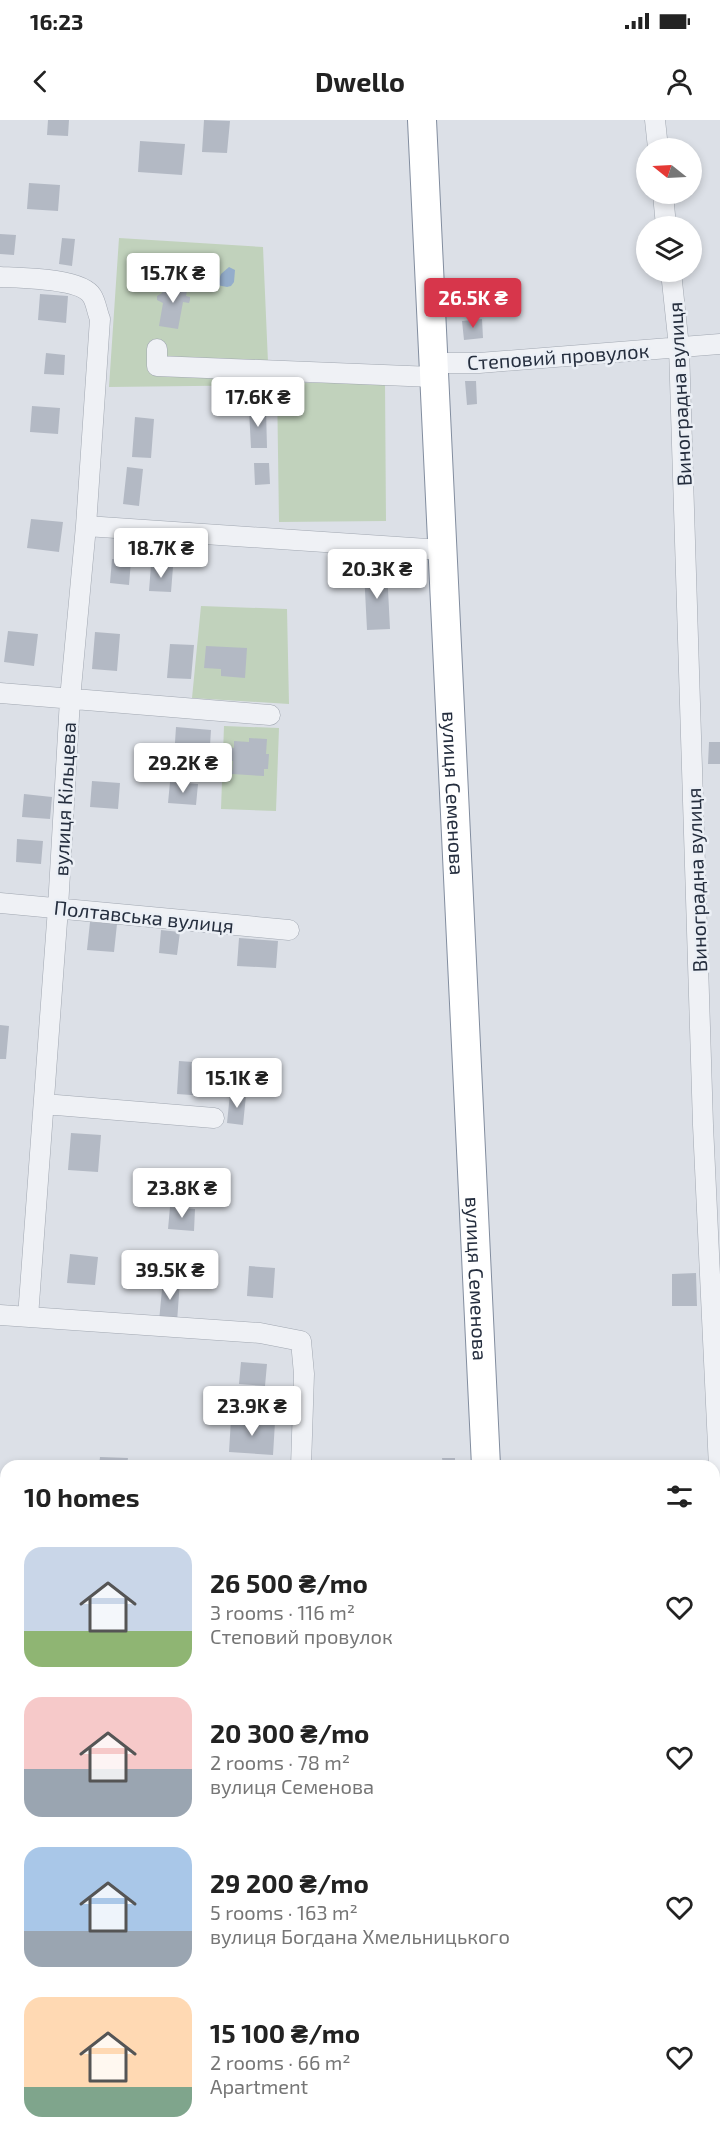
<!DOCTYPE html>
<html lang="en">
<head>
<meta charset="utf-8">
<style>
	body { margin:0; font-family:"Exo 2",sans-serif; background:#f6f6f6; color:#222; height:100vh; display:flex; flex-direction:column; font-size:22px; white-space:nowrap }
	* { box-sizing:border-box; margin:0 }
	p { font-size:20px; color:#767676 }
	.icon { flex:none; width:33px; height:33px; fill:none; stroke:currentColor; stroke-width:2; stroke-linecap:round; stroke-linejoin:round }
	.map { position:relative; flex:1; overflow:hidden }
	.sheet { position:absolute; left:0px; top:1340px; width:720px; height:686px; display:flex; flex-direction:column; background:#fff; border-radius:18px 18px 0 0; box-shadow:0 3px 9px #0003 }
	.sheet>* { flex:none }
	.needle { width:39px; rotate:288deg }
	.buttons { position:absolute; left:636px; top:18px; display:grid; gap:12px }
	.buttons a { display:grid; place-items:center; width:66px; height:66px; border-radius:50%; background:#fff; box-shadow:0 3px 9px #0003; font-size:30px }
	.price { position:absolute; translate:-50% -51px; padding:0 14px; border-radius:6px; background:#fff; color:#222; font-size:20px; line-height:39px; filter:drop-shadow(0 2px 3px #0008) }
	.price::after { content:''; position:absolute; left:50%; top:36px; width:18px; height:14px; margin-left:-9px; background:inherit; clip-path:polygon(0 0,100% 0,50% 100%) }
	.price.selected { background:#d7364b; color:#fff }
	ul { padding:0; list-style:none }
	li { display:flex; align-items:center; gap:18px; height:150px; padding:0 24px }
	li span { display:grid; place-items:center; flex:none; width:168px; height:120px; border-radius:18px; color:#555 }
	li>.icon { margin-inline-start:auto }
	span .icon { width:72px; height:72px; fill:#fffc; stroke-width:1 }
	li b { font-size:26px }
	h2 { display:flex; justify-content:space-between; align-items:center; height:72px; padding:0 24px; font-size:26px }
	.status { display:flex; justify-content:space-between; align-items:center; height:42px; padding:0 30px; background:#fff; direction:ltr }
	.status svg { height:16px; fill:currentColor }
	header { display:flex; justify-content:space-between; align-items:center; height:78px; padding:0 24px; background:#fff; font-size:27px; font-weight:700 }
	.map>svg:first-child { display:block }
	.built { fill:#cacfd9 }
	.green { fill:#c1d2bc }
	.water { fill:#94adcb }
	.building { fill:#b3b9c4 }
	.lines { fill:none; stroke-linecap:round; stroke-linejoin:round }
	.minor-casing { stroke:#a1a7b1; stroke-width:21 }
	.highway-casing { stroke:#828d9f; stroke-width:30 }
	.minor { stroke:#eff1f5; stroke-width:20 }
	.highway { stroke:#fff; stroke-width:28 }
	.labels { text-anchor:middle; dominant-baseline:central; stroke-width:5; stroke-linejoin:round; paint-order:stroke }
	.street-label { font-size:20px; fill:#252e3e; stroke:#ebeff5 }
</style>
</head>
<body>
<div class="status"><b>16:23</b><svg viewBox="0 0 49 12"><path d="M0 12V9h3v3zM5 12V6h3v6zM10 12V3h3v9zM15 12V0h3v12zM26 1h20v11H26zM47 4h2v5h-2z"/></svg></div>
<header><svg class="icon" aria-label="back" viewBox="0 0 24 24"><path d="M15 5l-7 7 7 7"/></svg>Dwello<svg class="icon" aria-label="person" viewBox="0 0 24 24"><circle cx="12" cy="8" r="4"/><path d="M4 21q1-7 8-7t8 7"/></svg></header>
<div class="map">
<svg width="720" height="2024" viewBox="0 0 720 2024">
	<rect width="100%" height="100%" fill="#dce0e7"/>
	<path class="built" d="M714,1485H720V1876L714,1877Z"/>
	<path class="green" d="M119,118L263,127L269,265L109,267Z
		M385,262L386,401L279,402L277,263Z
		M201,486L287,489L289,584L192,578Z
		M224,606L279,608L276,691L221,689Z"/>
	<path class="water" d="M229,147L235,150L234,162L231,166L227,167L217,165L221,154Z"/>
	<path class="building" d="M48,0H69L68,16L47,15Z
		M204,0L230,1L227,33L202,32Z
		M140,21L185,24L182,55L138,52Z
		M29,63L60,65L58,91L27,89Z
		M0,114L16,115L14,135L0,134Z
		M62,118L75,119L72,146L59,144Z
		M163,160L166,165L177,163L184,167L186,164L192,165V168L187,171L186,176L190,177V180L189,183L183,182L178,209L159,206L163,183L157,180V176L162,173V168L158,164Z
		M40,174L68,176L66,203L38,200Z
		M482,199L483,218L464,220L462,201Z
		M46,233L65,235L64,255L44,254Z
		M465,261H476L477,284L467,285Z
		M32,286L60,288L58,314L30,312Z
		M249,289H266L267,328H251Z
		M135,297L154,299L151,338L132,337Z
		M254,343H269L270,364L255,365Z
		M127,347L143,349L139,386L123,384Z
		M31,399L63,402L59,432L27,428Z
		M112,439L131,441L129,465L110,463Z
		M151,445L173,447L171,472L149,471Z
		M387,450L390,509L367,510L364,451Z
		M8,511L38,514L34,546L4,542Z
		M95,512L120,514L117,551L92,549Z
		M170,524L194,525L191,559L167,558Z
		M206,526L247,528L245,558L221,556V549L204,548Z
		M176,607L211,610L209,641L174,638Z
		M249,618L267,619L266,634H269L268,649H264V656L232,654L233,641H229L230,627L234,628V621L249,622Z
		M709,622H720V644H708Z
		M92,661L120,663L118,689L90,687Z
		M170,662L198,664L196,685L168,683Z
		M24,674L52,677L50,699L22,697Z
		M17,719L43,721L41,744L16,742Z
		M90,802L117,804L114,832L87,830Z
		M161,810L180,812L177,835L159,833Z
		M239,818L278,821L276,848L237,846Z
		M0,905L9,906L6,939H0Z
		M179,941L207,943L205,976L177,974Z
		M230,974L246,975L243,1005L227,1003Z
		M71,1013L101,1015L98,1052L68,1050Z
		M170,1087L195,1089L194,1111L168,1109Z
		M70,1134L98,1137L95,1165L67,1163Z
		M249,1146L275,1148L273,1178L247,1176Z
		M696,1153L697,1186H672V1154Z
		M163,1159L180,1160L177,1202L159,1201Z
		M241,1242L267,1244L265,1266L239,1264Z
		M231,1299L275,1302L273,1335L229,1332Z
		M100,1337L128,1338L127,1346H99Z
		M442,1338H455V1346H443Z
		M138,1342L162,1344L161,1346H138Z
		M335,1342L357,1344V1346H334Z
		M0,1672H6V1699L0,1698Z
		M1,1762H6V1787H0Z
		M0,1857L6,1858V1888L0,1887Z
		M0,1965L6,1966L5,1993H0Z
		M526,2019H564L567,2024H528Z"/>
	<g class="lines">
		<g class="minor-casing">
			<path id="minor" d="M655,0L658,28
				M663,74L666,106
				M671,152L679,227L703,1005L720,1369
				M0,157C20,158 81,158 92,176C96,182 97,192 100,199L86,406L70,579L58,788L28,1197
				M157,229V246L433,257
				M433,243H479L720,224
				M86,406L442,430
				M0,573L270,595
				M0,783L289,810
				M44,984L214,998
				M0,1195L260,1213L301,1221L304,1254L301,1346
				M0,1399L6,1400
				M714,1434L720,1433
				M0,1606H6
				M0,1812L6,1813"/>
		</g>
		<g class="highway-casing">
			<g id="highway">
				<path id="s1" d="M422,0L486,1346"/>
				<path d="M417,2024L418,2019"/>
			</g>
		</g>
		<use href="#minor" class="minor"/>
		<use href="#highway" class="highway"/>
	</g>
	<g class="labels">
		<g class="street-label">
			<text transform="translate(558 236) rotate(-4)">Степовий провулок</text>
			<text transform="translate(679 274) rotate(-93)">Виноградна вулиця</text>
			<text stroke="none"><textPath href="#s1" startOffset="674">вулиця Семенова</textPath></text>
			<text transform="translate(64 679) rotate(-87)">вулиця Кільцева</text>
			<text transform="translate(696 760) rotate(-92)">Виноградна вулиця</text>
			<text transform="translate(144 796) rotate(6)">Полтавська вулиця</text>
			<text stroke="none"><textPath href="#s1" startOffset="1160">вулиця Семенова</textPath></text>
		</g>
	</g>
</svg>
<div class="buttons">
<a><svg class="needle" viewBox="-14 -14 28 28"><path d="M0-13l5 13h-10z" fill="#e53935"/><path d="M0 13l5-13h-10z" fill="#767676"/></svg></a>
<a><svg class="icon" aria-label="layers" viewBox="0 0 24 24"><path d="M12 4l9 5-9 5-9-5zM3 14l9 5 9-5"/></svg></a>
</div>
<b class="price" style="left:173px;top:184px">15.7K ₴</b>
<b class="price selected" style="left:473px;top:209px">26.5K ₴</b>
<b class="price" style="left:258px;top:308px">17.6K ₴</b>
<b class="price" style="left:161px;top:459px">18.7K ₴</b>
<b class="price" style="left:377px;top:480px">20.3K ₴</b>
<b class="price" style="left:183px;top:674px">29.2K ₴</b>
<b class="price" style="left:237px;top:989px">15.1K ₴</b>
<b class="price" style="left:182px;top:1099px">23.8K ₴</b>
<b class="price" style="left:170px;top:1181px">39.5K ₴</b>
<b class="price" style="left:252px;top:1317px">23.9K ₴</b>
<section class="sheet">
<h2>10 homes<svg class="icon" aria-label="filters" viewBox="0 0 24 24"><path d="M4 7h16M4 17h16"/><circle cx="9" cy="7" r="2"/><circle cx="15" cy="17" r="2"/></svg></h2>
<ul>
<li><span style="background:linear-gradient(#c9d6e8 70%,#8fb573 0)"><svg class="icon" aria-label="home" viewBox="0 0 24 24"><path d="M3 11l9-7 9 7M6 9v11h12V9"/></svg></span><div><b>26 500 ₴/mo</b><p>3 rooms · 116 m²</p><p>Степовий провулок</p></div><svg class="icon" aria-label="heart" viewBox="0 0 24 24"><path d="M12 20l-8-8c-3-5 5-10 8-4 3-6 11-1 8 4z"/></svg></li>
<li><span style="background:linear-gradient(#f6c9c9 60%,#9aa5b1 0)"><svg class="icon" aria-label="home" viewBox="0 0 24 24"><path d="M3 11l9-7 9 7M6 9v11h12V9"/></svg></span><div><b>20 300 ₴/mo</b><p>2 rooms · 78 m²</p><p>вулиця Семенова</p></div><svg class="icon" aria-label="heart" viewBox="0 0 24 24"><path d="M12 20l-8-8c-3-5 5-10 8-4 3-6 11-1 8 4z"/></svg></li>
<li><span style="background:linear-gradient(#a9c7e8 70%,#9aa5b1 0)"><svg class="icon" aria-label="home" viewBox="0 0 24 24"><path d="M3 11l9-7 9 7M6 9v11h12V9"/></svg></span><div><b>29 200 ₴/mo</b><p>5 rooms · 163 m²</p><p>вулиця Богдана Хмельницького</p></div><svg class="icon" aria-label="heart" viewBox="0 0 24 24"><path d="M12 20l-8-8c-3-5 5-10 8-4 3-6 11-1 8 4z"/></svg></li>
<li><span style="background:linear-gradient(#ffd9b3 75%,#7fa58c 0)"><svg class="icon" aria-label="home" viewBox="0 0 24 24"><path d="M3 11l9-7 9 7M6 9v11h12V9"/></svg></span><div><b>15 100 ₴/mo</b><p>2 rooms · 66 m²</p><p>Apartment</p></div><svg class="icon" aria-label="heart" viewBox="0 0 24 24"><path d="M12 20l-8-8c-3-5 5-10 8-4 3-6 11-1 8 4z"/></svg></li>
</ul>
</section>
</div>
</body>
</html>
